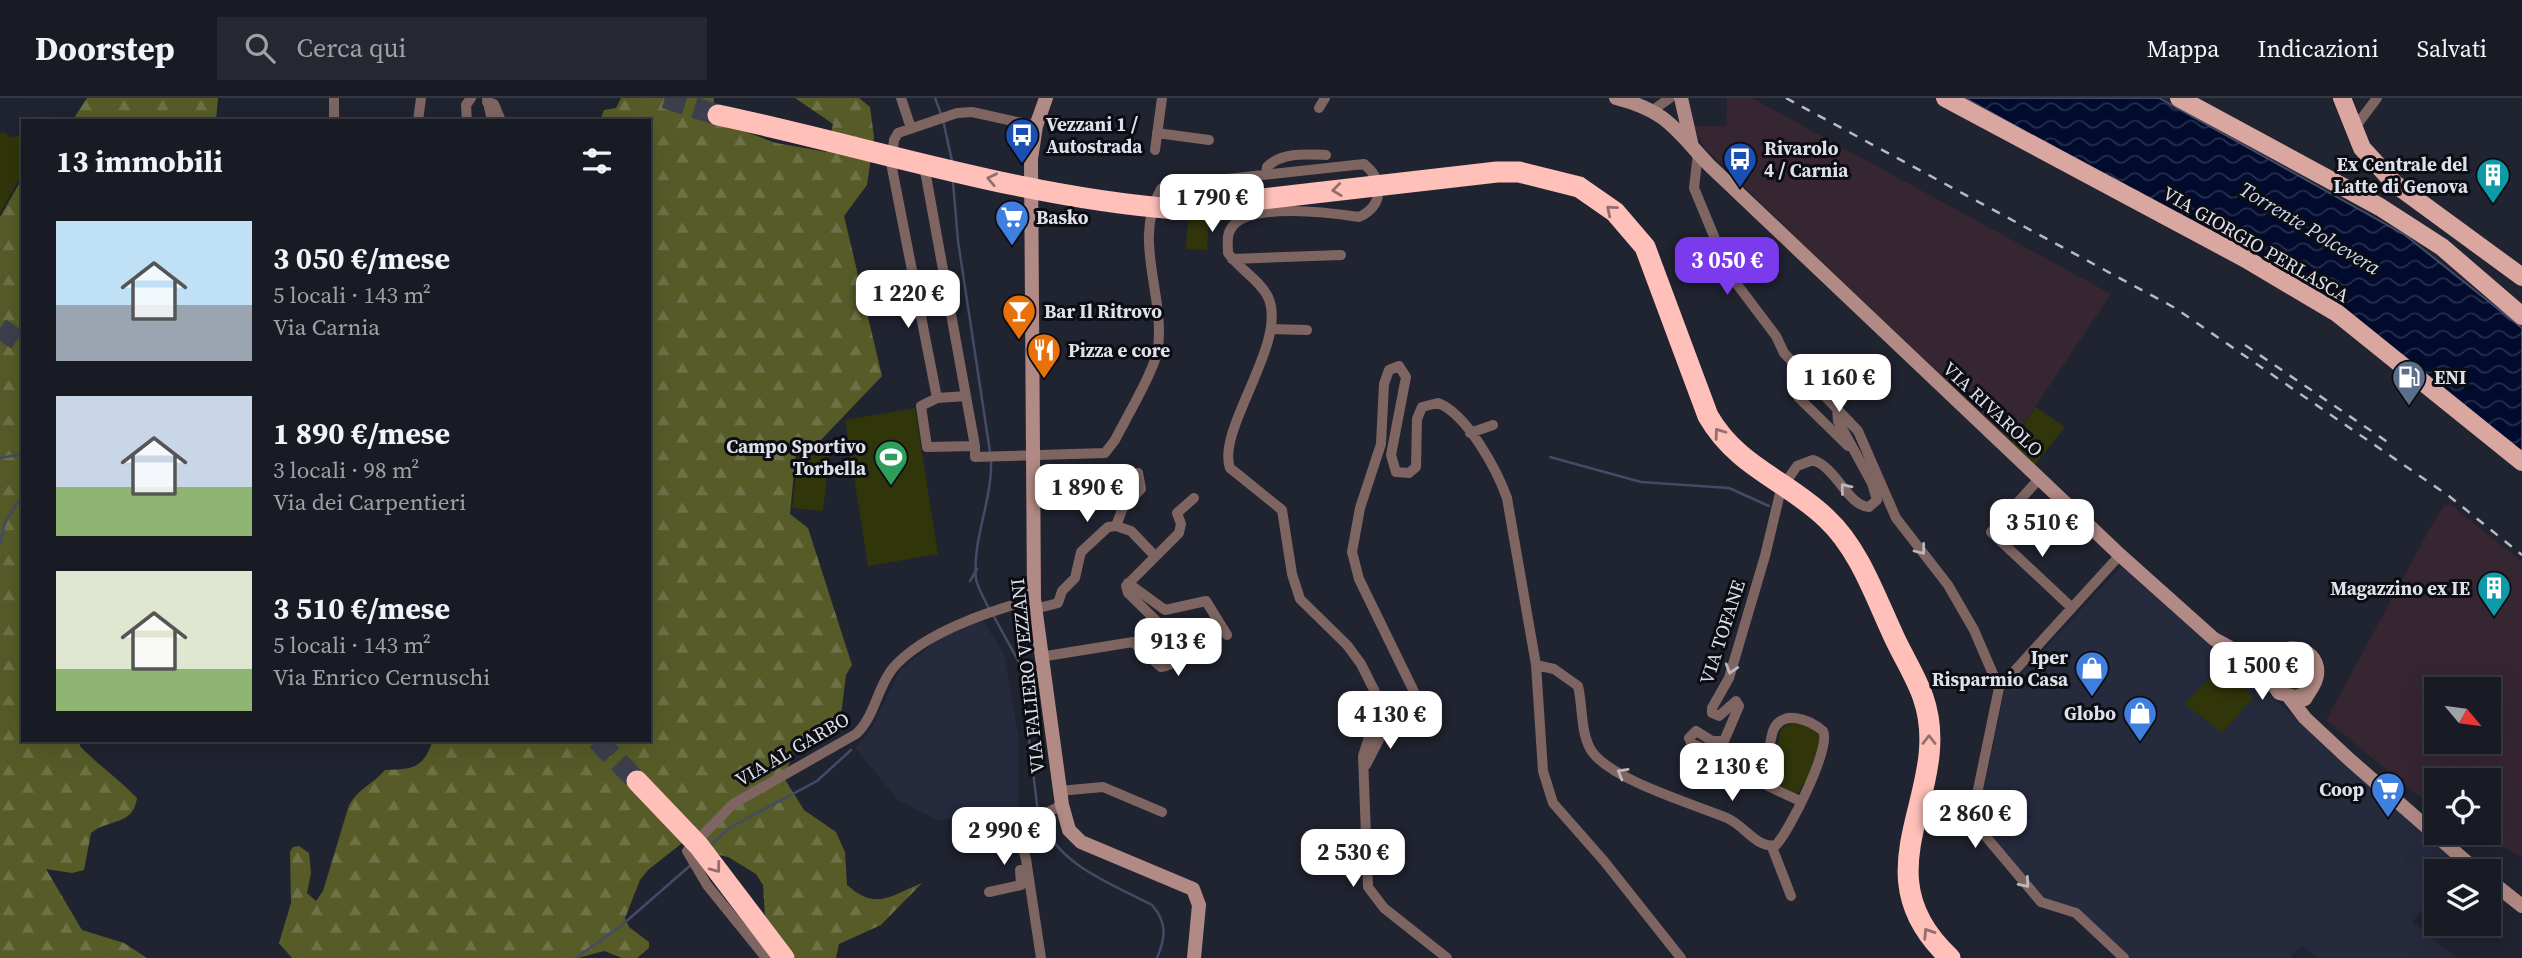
<!DOCTYPE html>
<html lang="it">
<head>
<meta charset="utf-8">
<style>
	body { margin:0; font-family:"Source Serif 4",serif; background:#252731; color:#f1f3f6; height:100vh; display:flex; flex-direction:column; font-size:26px; white-space:nowrap }
	* { box-sizing:border-box; margin:0 }
	p { font-size:23px; color:#9fa1a6 }
	.icon { flex:none; width:38px; height:38px; fill:none; stroke:currentColor; stroke-width:2; stroke-linecap:round; stroke-linejoin:round }
	.map { position:relative; flex:1; overflow:hidden }
	.panel { position:absolute; left:21px; top:21px; width:630px; height:623px; display:flex; flex-direction:column; background:#181a24; border-radius:0px; box-shadow:0 7px 28px #0002,0 0 0 2px #363841 }
	.panel>* { flex:none }
	.needle { width:46px; rotate:119deg }
	.buttons { position:absolute; left:2424px; top:579px; display:grid; gap:14px }
	.buttons a { display:grid; place-items:center; width:77px; height:77px; border-radius:0px; background:#181a24; box-shadow:0 7px 28px #0002,0 0 0 2px #363841; font-size:35px }
	.price { position:absolute; translate:-50% -60px; padding:0 16px; border-radius:14px; background:#fff; color:#222; font-size:23px; line-height:46px; filter:drop-shadow(0 2px 4px #0008) }
	.price::after { content:''; position:absolute; left:50%; top:42px; width:21px; height:16px; margin-left:-10px; background:inherit; clip-path:polygon(0 0,100% 0,50% 100%) }
	.price.current { background:#7c3aed; color:#fff }
	ul { padding:0; list-style:none }
	li { display:flex; align-items:center; gap:21px; height:175px; padding:0 35px }
	li span { display:grid; place-items:center; flex:none; width:196px; height:140px; border-radius:0px; color:#555 }
	li>.icon { margin-inline-start:auto }
	span .icon { width:84px; height:84px; fill:#fffc; stroke-width:1 }
	li b { font-size:30px }
	h2 { display:flex; justify-content:space-between; align-items:center; height:84px; padding:0 35px; font-size:30px }
	header { display:flex; align-items:center; gap:42px; box-sizing:border-box; height:98px; padding:0 35px; background:#181a24; border-bottom:2px solid #363841 }
	header strong { font-size:33px }
	nav { display:flex; gap:38px; margin-inline-start:auto; font-size:24px }
	.search { width:490px; height:63px; background:#252731; display:flex; align-items:center; gap:18px; box-sizing:border-box; padding:0 24px; border-radius:0px; color:#9fa1a6; font-size:26px }
	.map>svg:first-child { display:block }
	.built { fill:#262a3d }
	.industrial { fill:#352631; fill-rule:evenodd }
	.grass { fill:url(#grass-dots) }
	.forest { fill:url(#forest-firs) }
	.park { fill:#31350a }
	.water { fill:url(#water-waves); stroke:#444b66; stroke-width:2 }
	.lines { fill:none; stroke-linecap:round; stroke-linejoin:round }
	.stream { stroke:#444b66; stroke-width:2.5 }
	.highway-tunnel { stroke:#3d404c; stroke-width:21; stroke-dasharray:21 10; stroke-linecap:butt }
	.street { stroke:#7e6562; stroke-width:10 }
	.secondary { stroke:#b28a85; stroke-width:14 }
	.primary { stroke:#daa6a0; stroke-width:18 }
	.highway { stroke:#fec0b9; stroke-width:21 }
	.rail { stroke:#b7bac4; stroke-width:2.5; stroke-dasharray:9 9; stroke-linecap:butt }
	.oneway { stroke:#916f6e }
	.oneway2 { stroke:#bdb6ba }
	.labels { text-anchor:middle; dominant-baseline:central; stroke-width:6; stroke-linejoin:round; paint-order:stroke }
	.poi-label { font-size:19px; font-weight:bold; fill:#dfe1ea; stroke:#0c0d13; text-anchor:start }
	.street-label { font-size:19px; fill:#dfe1ea; stroke:#0c0d13 }
	.water-label { font-size:21px; font-style:italic; fill:#cad8f4; stroke:#0c0d13 }
</style>
</head>
<body>
<header>
<strong>Doorstep</strong>
<div class="search"><svg class="icon" aria-label="search" viewBox="0 0 24 24"><circle cx="10" cy="10" r="6"/><path d="M15 15l6 6"/></svg>Cerca qui</div>
<nav><a>Mappa</a><a>Indicazioni</a><a>Salvati</a></nav>
</header>
<div class="map">
<svg width="2522" height="860" viewBox="0 0 2522 860">
	<defs>
		<pattern id="grass-dots" width="8" height="8" patternUnits="userSpaceOnUse" patternTransform="scale(1.75)"><rect width="8" height="8" fill="#31350a"/><path d="M2 2h.1M6 6h.1" fill="none" stroke="#4e522e" stroke-width="1.8" stroke-linecap="round"/></pattern>
		<pattern id="forest-firs" width="22" height="20" patternUnits="userSpaceOnUse" patternTransform="scale(1.75)"><rect width="22" height="20" fill="#565b28"/><path d="M5 1l3.5 6h-7zM16 11l3.5 6h-7z" fill="#6e7247"/></pattern>
		<pattern id="water-waves" width="16" height="10" patternUnits="userSpaceOnUse" patternTransform="scale(1.75)"><rect width="16" height="10" fill="#010b2d"/><path d="M0 5q4-4 8 0t8 0" fill="none" stroke="#262e4c"/></pattern>
	</defs>
	<rect width="100%" height="100%" fill="#202330"/>
	<path class="built" d="M2123,467L2461,767L2455,773L2436,774V796L2412,824L2457,860H2317L2302,847L2290,860H2127L2090,821L2046,802L1990,741L1979,717L2004,594Z
		M982,522L1004,556L1018,636V717L937,722L898,702L855,650L869,635L901,571L940,540Z"/>
	<path class="industrial" d="M1727,0H1752L2111,196L2009,348L1704,49L1693,28H1726Z
		M2450,406L2522,464V760L2479,735H2488V682H2436V707L2415,695L2326,622L2435,421L2444,408ZM2436,592H2488V644H2436Z"/>
	<path class="grass" d="M2280,556L2307,557L2313,583L2295,597L2272,583Z"/>
	<path class="forest" d="M87,0H218L216,23H72Z
		M621,0H714L713,22L776,45L827,54L833,26L795,0H859L870,9L874,39L867,87L844,118L882,278L819,344L797,343L790,416L808,430L852,567L846,577L840,624C811,648 796,638 784,680L804,712L836,734L845,754L847,787C876,813 890,798 922,785L881,827L839,846L836,860H795L765,818L763,787L756,776L728,759L711,755L695,735L648,772L640,782L625,820L629,829L649,844V850L637,860H622L604,853L578,860H292L279,845L291,805L290,754L293,749L299,748L309,755L311,775L307,795L316,803L323,793L349,707C358,691 373,686 385,672C413,671 423,671 433,642H649V23H600L604,12L616,10Z
		M23,79V249L20,252L23,255V642H79L80,648C98,667 119,681 137,700C133,728 110,720 91,735L84,772L72,775L46,771L82,832L124,845L147,860H0V119Z"/>
	<path class="park" d="M3,34L11,39L23,37V75L0,115V36Z
		M1188,117L1209,118L1207,152L1186,151Z
		M2036,309L2065,329L2033,369L2009,348Z
		M915,310L938,456L868,468L845,322Z
		M799,349L830,352L823,413L792,410Z
		M2217,572L2225,579L2228,574L2254,599L2222,635L2185,606Z
		M1793,625L1811,629L1822,639L1807,682L1797,696L1770,683L1780,635L1782,630Z"/>
	<path class="water" d="M1965,0H2159L2405,137L2522,230V354L2379,240L2111,81Z"/>
	<g class="lines">
		<path class="stream" d="M935,0L941,16
			M943,22L952,63
			M953,84L958,143L990,354
			M1550,359L1641,384L1729,390L1769,408
			M0,360L23,356
			M0,445L5,424L23,396
			M970,483L977,471
			M989,511C985,502 978,491 976,481C972,441 993,401 991,361
			M993,517L1020,566L1038,715
			M1041,721C1059,768 1110,785 1152,807C1167,824 1166,839 1157,860
			M709,749L729,730L817,683L851,652
			M576,860L622,827L692,766"/>
		<path class="highway-tunnel" d="M665,0L718,17
			M0,230L23,246
			M597,642L637,683"/>
		<path class="street" d="M487,0L492,23
			M901,0L911,30
			M487,4L494,6L501,23
			M1319,10L1325,0
			M1653,12L1670,0
			M334,23V0
			M418,23L421,0
			M467,23L466,7L471,0
			M1036,28L972,14L957,15L898,35L894,42L891,65L937,300L921,308L927,349L975,348V359L1105,355L1115,342C1126,320 1155,272 1158,250C1165,196 1132,142 1161,91L1171,87L1364,66C1385,83 1383,108 1359,119C1332,115 1250,104 1232,129C1226,137 1228,146 1228,155C1239,171 1260,182 1268,199C1289,244 1216,331 1230,370L1282,412L1292,476L1300,501L1347,547L1361,566L1389,622C1398,631 1408,629 1417,620L1420,606L1359,481L1352,454L1360,410L1381,346L1384,286L1389,272L1399,268L1406,279L1391,357L1396,374L1409,375L1416,369L1417,321L1422,309L1438,305C1467,316 1497,372 1507,400L1536,567L1543,673L1553,705L1604,763L1681,860
			M2353,32L2377,0
			M1157,35L1209,42
			M1155,52L1162,0
			M1698,55L1694,90L1730,177L1776,238L1784,255L1858,333L1896,420L1948,487L1974,532L1999,590L1975,706L1977,728L2041,804L2076,815L2124,860
			M917,70L924,72L926,78L975,348
			M1266,76L1267,69C1281,54 1306,56 1326,57
			M1232,161L1341,157
			M1271,231L1307,232
			M1798,299L1848,348
			M937,300L966,298
			M1470,335L1493,327
			M2039,381L1991,434L2072,510
			M1116,428L1123,409L1141,391L1138,375
			M1128,485L1165,512L1206,503L1227,537
			M1035,511L1058,505L1062,493L1075,480L1081,454L1108,429L1116,428L1131,433L1154,457
			M1040,559L1133,544L1161,569C1173,568 1184,557 1179,545L1128,495L1126,488L1179,435L1181,426L1177,415L1194,400
			M1536,567L1554,571L1578,588C1583,608 1580,638 1593,655C1615,683 1693,706 1727,720C1744,727 1757,751 1776,747C1789,734 1832,648 1823,633C1810,622 1782,610 1773,633C1769,645 1769,660 1765,673L1760,676L1691,645L1689,640L1696,633L1712,643H1724L1739,608L1736,603L1719,618L1712,615V610L1729,580L1765,458L1781,391L1797,368L1813,362C1837,370 1848,408 1869,409L1877,402L1872,385L1838,323L1837,311
			M1999,590L2120,457
			M1385,617L1370,636L1363,658L1368,789L1384,810L1447,860
			M1366,667L1389,622
			M1768,688L1800,703
			M1059,693L1103,689L1162,714
			M1772,749L1791,798
			M989,794L1021,787L1020,772
			M766,860L707,787L687,753L733,706L856,636C875,619 877,589 893,570C924,534 990,513 1034,501
			M1041,860L1026,761L1017,730L1062,707"/>
		<path class="secondary" d="M1046,0L1036,28L1031,61L1034,501L1062,707L1069,732L1081,744L1193,791L1199,807L1194,860
			M1616,0C1667,13 1675,31 1709,67L2120,457L2214,541L2258,565L2279,595L2296,599L2309,594
			M1681,0L1691,44
			M2268,577C2269,539 2321,544 2317,577C2316,587 2309,593 2305,601
			M2289,599L2305,620L2350,662L2478,774
			M2488,781L2522,808"/>
		<path class="primary" d="M1945,0L2246,161L2337,215L2522,364
			M2179,0L2380,109L2442,149L2522,218
			M2342,0L2362,50L2395,86L2522,179"/>
		<path class="highway" d="M718,17C869,49 1020,99 1175,111L1497,74H1519L1579,89L1615,114L1645,149L1708,318C1738,370 1787,382 1827,421C1860,452 1876,501 1895,541C1904,560 1916,579 1923,599C1956,693 1855,772 1950,860
			M637,683L699,748L784,860"/>
		<path class="rail" d="M1786,0L2175,210L2449,398L2522,457
			M2245,247L2392,347"/>
	</g>
	<defs><path id="oneway-chevron" d="M-2-3.5L2.5 0L-2 3.5" fill="none" stroke-width="1.6" stroke-linecap="round" stroke-linejoin="round" transform="scale(1.75)"/></defs>
	<g class="oneway">
		<use href="#oneway-chevron" transform="translate(992 81) rotate(-168)"/>
		<use href="#oneway-chevron" transform="translate(1337 92) rotate(173)"/>
		<use href="#oneway-chevron" transform="translate(1611 112) rotate(-140)"/>
		<use href="#oneway-chevron" transform="translate(1719 335) rotate(-126)"/>
		<use href="#oneway-chevron" transform="translate(1929 642) rotate(-90)"/>
		<use href="#oneway-chevron" transform="translate(716 770) rotate(53)"/>
		<use href="#oneway-chevron" transform="translate(1928 835) rotate(-123)"/>
	</g>
	<g class="oneway2">
		<use href="#oneway-chevron" transform="translate(1845 390) rotate(-129)"/>
		<use href="#oneway-chevron" transform="translate(1921 452) rotate(52)"/>
		<use href="#oneway-chevron" transform="translate(1731 571) rotate(107)"/>
		<use href="#oneway-chevron" transform="translate(1622 675) rotate(-150)"/>
		<use href="#oneway-chevron" transform="translate(2025 785) rotate(49)"/>
	</g>
	<defs>
		<g id="bus-pin" transform="scale(1.75)"><path d="M0 17L-7.5 6A9.5 9.5 0 1 1 7.5 6Z" fill="#1a4fb4" stroke="#0c0d13"/><path d="M-5-6H5V4H4V6H2V4H-2V6H-4V4H-5ZM-3.5-4V0h7V-4ZM-3.5 1.2v1.5H-2V1.2ZM2 1.2v1.5H3.5V1.2Z" fill="#fff"/></g>
		<g id="building-pin" transform="scale(1.75)"><path d="M0 17L-7.5 6A9.5 9.5 0 1 1 7.5 6Z" fill="#0f9aa8" stroke="#0c0d13"/><path d="M-4-6H4V6H1V3H-1V6H-4ZM-2.5-4.3h1.7v1.8h-1.7ZM.8-4.3h1.7v1.8H.8ZM-2.5-1h1.7V.8h-1.7ZM.8-1h1.7V.8H.8Z" fill="#fff"/></g>
		<g id="supermarket-pin" transform="scale(1.75)"><path d="M0 17L-7.5 6A9.5 9.5 0 1 1 7.5 6Z" fill="#3f7fe0" stroke="#0c0d13"/><path d="M-6-5.5h2.5l.6 2H6L4.5 2H-2.5L-4.4-4H-6ZM-1.5 3.2a1.3 1.3 0 1 0 .1 0ZM3 3.2a1.3 1.3 0 1 0 .1 0Z" fill="#fff"/></g>
		<g id="bar-pin" transform="scale(1.75)"><path d="M0 17L-7.5 6A9.5 9.5 0 1 1 7.5 6Z" fill="#e8710a" stroke="#0c0d13"/><path d="M-6-5H6L.8 .8V4.5H3.5V6h-7V4.5H-.8V.8Z" fill="#fff"/></g>
		<g id="restaurant-pin" transform="scale(1.75)"><path d="M0 17L-7.5 6A9.5 9.5 0 1 1 7.5 6Z" fill="#e8710a" stroke="#0c0d13"/><path d="M-5-6h1v4h1v-4h1v4h1v-4h1v5L-1.5 .5V6h-2V.5L-5-1ZM5-6V6H3V1.5H1.5Q1.5-4 5-6Z" fill="#fff"/></g>
		<g id="fuel-pin" transform="scale(1.75)"><path d="M0 17L-7.5 6A9.5 9.5 0 1 1 7.5 6Z" fill="#5c6f8a" stroke="#0c0d13"/><path d="M-5.5-6h7V0h2V4h1.3V-2.5L3-4.5l.8-.8L6-3V5H2.5V1h-1V6h-7ZM-4.2-4.7v3.2H.2V-4.7Z" fill="#fff"/></g>
		<g id="stadium-pin" transform="scale(1.75)"><path d="M0 17L-7.5 6A9.5 9.5 0 1 1 7.5 6Z" fill="#2e9e5b" stroke="#0c0d13"/><path d="M0-5a6.5 5 0 1 0 0 10a6.5 5 0 1 0 0-10ZM-3.5-1.8h7v3.6h-7Z" fill="#fff"/></g>
		<g id="shop-pin" transform="scale(1.75)"><path d="M0 17L-7.5 6A9.5 9.5 0 1 1 7.5 6Z" fill="#3f7fe0" stroke="#0c0d13"/><path d="M-5-2.5h2.3a2.7 3.5 0 0 1 5.4 0H5L5.5 6h-11ZM-1.5-2.5h3a1.5 2.3 0 0 0-3 0Z" fill="#fff"/></g>
	</defs>
	<g fill-rule="evenodd">
		<use href="#bus-pin" x="1022" y="37"/>
		<use href="#bus-pin" x="1740" y="61"/>
		<use href="#building-pin" x="2493" y="77"/>
		<use href="#supermarket-pin" x="1012" y="119"/>
		<use href="#bar-pin" x="1019" y="213"/>
		<use href="#restaurant-pin" x="1044" y="252"/>
		<use href="#fuel-pin" x="2409" y="279"/>
		<use href="#stadium-pin" x="891" y="359"/>
		<use href="#building-pin" x="2494" y="490"/>
		<use href="#shop-pin" x="2092" y="570"/>
		<use href="#shop-pin" x="2140" y="615"/>
		<use href="#supermarket-pin" x="2388" y="691"/>
	</g>
	<g class="labels">
		<g class="poi-label">
			<text x="1046" y="26">Vezzani 1 /<tspan x="1046" dy="22">Autostrada</tspan></text>
			<text x="1764" y="50">Rivarolo<tspan x="1764" dy="22">4 / Carnia</tspan></text>
			<text x="2468" y="66" text-anchor="end">Ex Centrale del<tspan x="2468" dy="22">Latte di Genova</tspan></text>
			<text x="1036" y="119">Basko</text>
			<text x="1044" y="213">Bar Il Ritrovo</text>
			<text x="1068" y="252">Pizza e core</text>
			<text x="2434" y="279">ENI</text>
			<text x="866" y="348" text-anchor="end">Campo Sportivo<tspan x="866" dy="22">Torbella</tspan></text>
			<text x="2470" y="490" text-anchor="end">Magazzino ex IE</text>
			<text x="2068" y="559" text-anchor="end">Iper<tspan x="2068" dy="22">Risparmio Casa</tspan></text>
			<text x="2116" y="615" text-anchor="end">Globo</text>
			<text x="2364" y="691" text-anchor="end">Coop</text>
		</g>
		<g class="street-label">
			<text transform="translate(2256 146) rotate(30)">VIA GIORGIO PERLASCA</text>
			<text transform="translate(1993 311) rotate(43)">VIA RIVAROLO</text>
			<text transform="translate(1722 534) rotate(-72)">VIA TOFANE</text>
			<text transform="translate(1027 578) rotate(-96)">VIA FALIERO VEZZANI</text>
			<text transform="translate(792 651) rotate(-30)">VIA AL GARBO</text>
		</g>
		<g class="water-label">
			<text transform="translate(2310 130) rotate(31)">Torrente Polcevera</text>
		</g>
	</g>
</svg>
<div class="buttons">
<a><svg class="needle" viewBox="-14 -14 28 28"><path d="M0-13l5 13h-10z" fill="#e53935"/><path d="M0 13l5-13h-10z" fill="#9fa1a6"/></svg></a>
<a><svg class="icon" aria-label="locate" viewBox="0 0 24 24"><circle cx="12" cy="12" r="6"/><path d="M12 2v4M12 18v4M2 12h4M18 12h4"/></svg></a>
<a><svg class="icon" aria-label="layers" viewBox="0 0 24 24"><path d="M12 4l9 5-9 5-9-5zM3 14l9 5 9-5"/></svg></a>
</div>
<b class="price" style="left:1212px;top:136px">1 790 €</b>
<b class="price current" style="left:1727px;top:199px">3 050 €</b>
<b class="price" style="left:908px;top:232px">1 220 €</b>
<b class="price" style="left:1839px;top:316px">1 160 €</b>
<b class="price" style="left:1087px;top:426px">1 890 €</b>
<b class="price" style="left:2042px;top:461px">3 510 €</b>
<b class="price" style="left:1178px;top:580px">913 €</b>
<b class="price" style="left:2262px;top:604px">1 500 €</b>
<b class="price" style="left:1390px;top:653px">4 130 €</b>
<b class="price" style="left:1732px;top:705px">2 130 €</b>
<b class="price" style="left:1975px;top:752px">2 860 €</b>
<b class="price" style="left:1004px;top:769px">2 990 €</b>
<b class="price" style="left:1353px;top:791px">2 530 €</b>
<section class="panel">
<h2>13 immobili<svg class="icon" aria-label="filters" viewBox="0 0 24 24"><path d="M4 7h16M4 17h16"/><circle cx="9" cy="7" r="2"/><circle cx="15" cy="17" r="2"/></svg></h2>
<ul>
<li><span style="background:linear-gradient(#bfe0f5 60%,#9aa5b1 0)"><svg class="icon" aria-label="home" viewBox="0 0 24 24"><path d="M3 11l9-7 9 7M6 9v11h12V9"/></svg></span><div><b>3 050 €/mese</b><p>5 locali · 143 m²</p><p>Via Carnia</p></div></li>
<li><span style="background:linear-gradient(#c9d6e8 65%,#8fb573 0)"><svg class="icon" aria-label="home" viewBox="0 0 24 24"><path d="M3 11l9-7 9 7M6 9v11h12V9"/></svg></span><div><b>1 890 €/mese</b><p>3 locali · 98 m²</p><p>Via dei Carpentieri</p></div></li>
<li><span style="background:linear-gradient(#dfe7d0 70%,#8fb573 0)"><svg class="icon" aria-label="home" viewBox="0 0 24 24"><path d="M3 11l9-7 9 7M6 9v11h12V9"/></svg></span><div><b>3 510 €/mese</b><p>5 locali · 143 m²</p><p>Via Enrico Cernuschi</p></div></li>
</ul>
</section>
</div>
</body>
</html>
